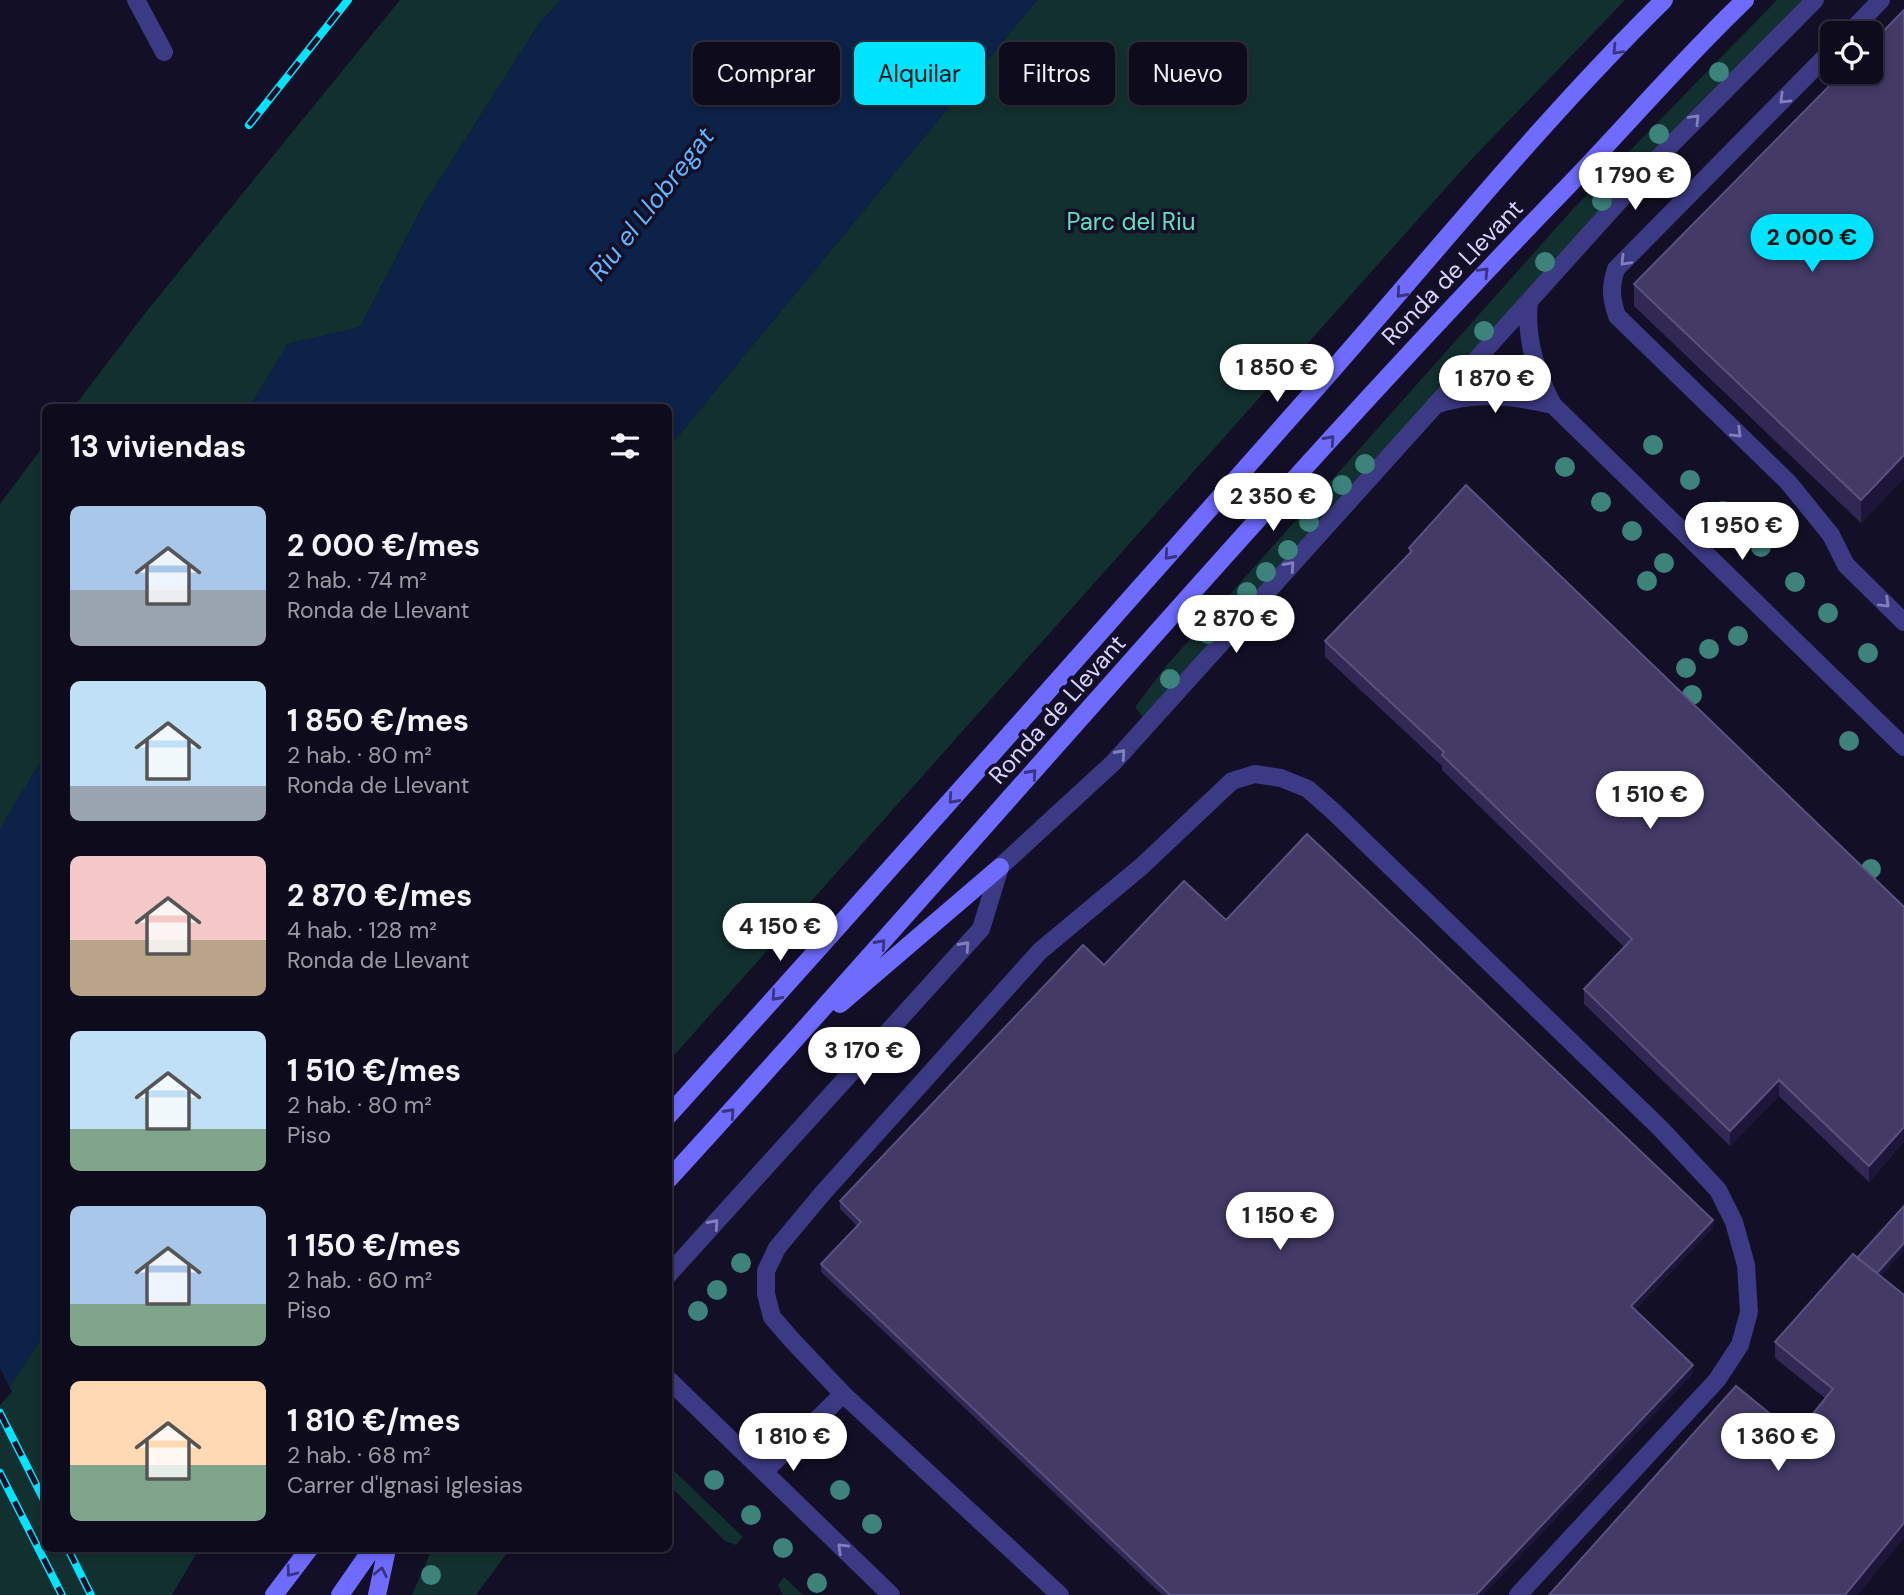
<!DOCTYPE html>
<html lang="es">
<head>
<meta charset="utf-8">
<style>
	body { margin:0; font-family:"DM Sans",sans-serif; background:#1c1929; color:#f1f3f6; height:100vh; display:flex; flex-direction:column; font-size:26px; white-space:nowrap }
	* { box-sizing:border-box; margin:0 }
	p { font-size:23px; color:#9b9ba3 }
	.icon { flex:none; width:38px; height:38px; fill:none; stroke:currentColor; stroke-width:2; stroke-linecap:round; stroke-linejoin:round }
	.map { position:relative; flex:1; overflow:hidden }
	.panel { position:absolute; left:42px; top:404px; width:630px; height:1148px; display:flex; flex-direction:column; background:#0e0b1c; border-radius:10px; box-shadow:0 4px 10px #0003,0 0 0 2px #2e2b3b }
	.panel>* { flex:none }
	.hud { position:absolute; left:693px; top:42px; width:665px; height:63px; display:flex; gap:14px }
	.fabs { position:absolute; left:1820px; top:21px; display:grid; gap:14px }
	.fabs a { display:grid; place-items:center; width:63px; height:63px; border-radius:10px; background:#0e0b1c; box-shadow:0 4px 10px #0003,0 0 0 2px #2e2b3b; font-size:35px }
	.price { position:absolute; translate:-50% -60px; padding:0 16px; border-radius:24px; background:#fff; color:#222; font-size:23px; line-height:46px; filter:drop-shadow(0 2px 4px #0008) }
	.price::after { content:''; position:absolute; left:50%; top:42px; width:21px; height:16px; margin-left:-10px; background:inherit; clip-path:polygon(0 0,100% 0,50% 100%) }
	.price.selected { background:#00e5ff; color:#111 }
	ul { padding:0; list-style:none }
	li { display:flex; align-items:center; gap:21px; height:175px; padding:0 28px }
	li span { display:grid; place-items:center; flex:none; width:196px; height:140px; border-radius:10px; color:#555 }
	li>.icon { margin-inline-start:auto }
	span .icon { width:84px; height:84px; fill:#fffc; stroke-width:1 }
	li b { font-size:30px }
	h2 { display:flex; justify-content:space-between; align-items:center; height:84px; padding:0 28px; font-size:30px }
	.chip { padding:0 24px; border-radius:10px; background:#0e0b1c; box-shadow:0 4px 10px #0003,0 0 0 2px #2e2b3b; font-size:24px; line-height:63px }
	.chip.selected { background:#00e5ff; color:#111 }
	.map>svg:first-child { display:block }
	.green { fill:#12302f }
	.water { fill:#0c2248 }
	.pier { fill:#130f26 }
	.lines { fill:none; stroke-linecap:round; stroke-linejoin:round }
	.service { stroke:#3d3a85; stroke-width:18 }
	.minor { stroke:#3d3a85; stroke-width:18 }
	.secondary { stroke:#6f6bff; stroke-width:18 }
	.rail-casing { stroke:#00e5ff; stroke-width:8 }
	.rail { stroke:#130f26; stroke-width:5; stroke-dasharray:16; stroke-linecap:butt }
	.tree { fill:#3d827b }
	.wall { fill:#312854 }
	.shaded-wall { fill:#1d163a }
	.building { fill:#433a66; stroke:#5a527e; stroke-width:2 }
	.oneway { stroke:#38347d }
	.oneway2 { stroke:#837fbc }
	.labels { text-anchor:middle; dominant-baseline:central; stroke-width:7; stroke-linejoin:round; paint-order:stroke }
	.park-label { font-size:24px; fill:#5fe0c0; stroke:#130f26 }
	.street-label { font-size:24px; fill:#d9d4ff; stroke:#130f26 }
	.water-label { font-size:26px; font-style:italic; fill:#62b6ff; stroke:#130f26 }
</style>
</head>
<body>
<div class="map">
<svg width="1904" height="1595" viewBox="0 0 1904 1595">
	<rect width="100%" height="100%" fill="#130f26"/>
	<path class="green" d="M400,0H561L539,24L424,204L360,327L288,344L249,408H73L146,312Z
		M1037,0H1625L1469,162L669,1061V447Z
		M1777,0H1803L1684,120L1145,720L1135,707L1167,665L1573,209Z
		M45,444V755L0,829V504Z
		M45,1333L46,1549H199L172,1595H0V1401Z
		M668,1465L743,1537L736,1545L725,1541L669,1485Z
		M432,1549H510L476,1595H412Z
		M784,1577L803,1595H783L778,1585Z"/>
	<path class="water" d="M561,0H1037L669,447L668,408H249L288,344L360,327L424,204L539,24Z
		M45,755V1333L0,1401V829Z"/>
	<path class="pier" d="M0,1368L12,1392L0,1405Z"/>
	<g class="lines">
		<path class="service" d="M136,0L164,52
			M1849,33L1881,0
			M1832,50L1616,269C1610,287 1611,298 1617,316L1788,482L1831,535L1846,565L1904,622
			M764,1472L843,1394
			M1060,1595L843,1394L791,1339L772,1317L766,1294V1271L777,1248L822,1194L1040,951L1142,866L1232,781L1255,774L1281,778L1308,789L1334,812L1660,1128L1718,1190L1734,1222L1746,1265L1749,1312L1740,1345L1717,1380L1518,1595"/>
		<path class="minor" d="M1529,301C1525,337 1536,373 1553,405L1904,747
			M1435,405C1475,391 1513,396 1553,405
			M668,1275L981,929L1000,867L1113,763L1658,158L1815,0
			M668,1379L891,1595"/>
		<path class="secondary" d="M840,1004L1000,867
			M668,1116C885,876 1099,634 1313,392C1429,261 1539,123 1664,0
			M668,1180C970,850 1257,507 1568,186C1628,124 1683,59 1745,0
			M274,1595L309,1549
			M340,1595L372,1549
			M377,1595L387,1549"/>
		<g class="rail-casing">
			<path id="rail" d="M249,125L348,0
				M0,1413L46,1504
				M0,1473L62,1595
				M68,1549L91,1595"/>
		</g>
		<use href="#rail" class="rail"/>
	</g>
	<g class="tree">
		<circle cx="1719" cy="72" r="10"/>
		<circle cx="1659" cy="134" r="10"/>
		<circle cx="1602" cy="201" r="10"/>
		<circle cx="1545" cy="262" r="10"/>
		<circle cx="1484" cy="331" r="10"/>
		<circle cx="1653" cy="445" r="10"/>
		<circle cx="1365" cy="464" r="10"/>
		<circle cx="1565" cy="467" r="10"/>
		<circle cx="1690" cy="480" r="10"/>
		<circle cx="1342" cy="485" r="10"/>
		<circle cx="1601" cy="502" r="10"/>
		<circle cx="1723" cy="511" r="10"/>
		<circle cx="1309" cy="522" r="10"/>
		<circle cx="1632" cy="531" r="10"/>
		<circle cx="1761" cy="547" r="10"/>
		<circle cx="1288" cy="550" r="10"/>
		<circle cx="1664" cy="563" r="10"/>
		<circle cx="1266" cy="572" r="10"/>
		<circle cx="1647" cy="581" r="10"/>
		<circle cx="1795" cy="582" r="10"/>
		<circle cx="1247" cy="592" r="10"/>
		<circle cx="1227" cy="612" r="10"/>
		<circle cx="1828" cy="613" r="10"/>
		<circle cx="1208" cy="634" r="10"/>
		<circle cx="1738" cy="636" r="10"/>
		<circle cx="1709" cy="649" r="10"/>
		<circle cx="1868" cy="653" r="10"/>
		<circle cx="1686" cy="668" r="10"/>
		<circle cx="1170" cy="679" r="10"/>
		<circle cx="1692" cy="695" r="10"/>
		<circle cx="1849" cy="741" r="10"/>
		<circle cx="1871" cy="869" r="10"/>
		<circle cx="741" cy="1263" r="10"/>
		<circle cx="717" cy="1290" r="10"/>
		<circle cx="698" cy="1311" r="10"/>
		<circle cx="714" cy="1480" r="10"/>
		<circle cx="840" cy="1490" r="10"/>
		<circle cx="751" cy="1515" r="10"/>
		<circle cx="872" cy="1524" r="10"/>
		<circle cx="783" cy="1548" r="10"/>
		<circle cx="431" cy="1575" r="10"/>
		<circle cx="817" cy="1583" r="10"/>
	</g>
	<path class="wall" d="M1904,10V478L1861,523L1634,306V284Z
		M1409,548L1904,907V1142L1869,1182L1779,1096L1730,1146L1584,1004V989L1624,947L1442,770V766L1325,657V641L1409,554Z
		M1226,920L1713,1228L1635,1310L1693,1373L1483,1595H1162L821,1272V1264L857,1226L840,1209V1201L1104,965Z
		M1881,1277L1858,1595L1796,1435L1826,1399L1775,1358V1342Z"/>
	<path class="shaded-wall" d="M1904,455V478L1861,523V500Z
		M1779,1080V1096L1730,1146V1131Z
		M1904,1127V1142L1869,1182V1166Z
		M1713,1220V1228L1631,1314V1306Z
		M1904,1243V1251L1873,1285V1278Z
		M1693,1365V1373L1483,1595H1476Z
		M1904,1523V1538L1858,1595H1845Z"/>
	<path class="building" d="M1904,10V455L1861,500L1634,284L1843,72H1871V44Z
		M1466,485L1904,907V1127L1869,1166L1779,1080L1730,1131L1584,989L1632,939L1442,755L1444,752L1325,641L1412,551L1409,548Z
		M1307,834L1713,1220L1631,1306L1693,1365L1476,1595H1170L821,1264L861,1222L840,1201L1083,945L1104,965L1184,881L1226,920Z
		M1904,1206V1243L1877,1273L1857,1258Z
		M1853,1254L1904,1295V1523L1845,1595H1549L1736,1386L1796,1435L1833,1389L1775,1342Z"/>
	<defs><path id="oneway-chevron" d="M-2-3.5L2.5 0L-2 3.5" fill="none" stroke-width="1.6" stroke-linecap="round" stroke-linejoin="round" transform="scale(1.75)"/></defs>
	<g class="oneway">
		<use href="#oneway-chevron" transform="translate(1617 50) rotate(133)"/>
		<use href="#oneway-chevron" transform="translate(1484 272) rotate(-46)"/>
		<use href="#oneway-chevron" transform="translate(1401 293) rotate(132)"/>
		<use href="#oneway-chevron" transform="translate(1330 440) rotate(-48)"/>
		<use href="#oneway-chevron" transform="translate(1169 555) rotate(132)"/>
		<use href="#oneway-chevron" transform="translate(1032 774) rotate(-48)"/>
		<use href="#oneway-chevron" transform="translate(953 799) rotate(132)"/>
		<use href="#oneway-chevron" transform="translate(881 944) rotate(-48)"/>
		<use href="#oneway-chevron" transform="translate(776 996) rotate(132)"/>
		<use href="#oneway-chevron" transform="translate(730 1113) rotate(-48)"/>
		<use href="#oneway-chevron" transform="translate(291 1572) rotate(127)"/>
		<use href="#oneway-chevron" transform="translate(381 1572) rotate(-78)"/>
	</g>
	<g class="oneway2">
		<use href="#oneway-chevron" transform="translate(1784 99) rotate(135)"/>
		<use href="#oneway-chevron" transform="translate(1695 119) rotate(-46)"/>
		<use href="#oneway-chevron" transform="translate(1625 261) rotate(134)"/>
		<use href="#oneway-chevron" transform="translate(1737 433) rotate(44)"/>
		<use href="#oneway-chevron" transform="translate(1290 566) rotate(-48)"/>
		<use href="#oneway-chevron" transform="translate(1885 603) rotate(44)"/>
		<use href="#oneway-chevron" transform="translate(1121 754) rotate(-48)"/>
		<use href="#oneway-chevron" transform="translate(965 946) rotate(-48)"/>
		<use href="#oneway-chevron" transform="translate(714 1224) rotate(-48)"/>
		<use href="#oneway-chevron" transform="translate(842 1548) rotate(-136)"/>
	</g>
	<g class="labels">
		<g class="park-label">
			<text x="1131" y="221">Parc del Riu</text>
		</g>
		<g class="street-label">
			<text transform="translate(1452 272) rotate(-46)">Ronda de Llevant</text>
			<text transform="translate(1057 709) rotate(-48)">Ronda de Llevant</text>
		</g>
		<g class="water-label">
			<text transform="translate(651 204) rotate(-52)">Riu el Llobregat</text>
		</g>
	</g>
</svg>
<div class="fabs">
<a><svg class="icon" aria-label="locate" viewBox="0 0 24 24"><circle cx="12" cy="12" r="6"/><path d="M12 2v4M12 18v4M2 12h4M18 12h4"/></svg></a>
</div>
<b class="price" style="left:1635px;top:212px">1 790 €</b>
<b class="price selected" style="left:1812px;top:274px">2 000 €</b>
<b class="price" style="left:1277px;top:404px">1 850 €</b>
<b class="price" style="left:1495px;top:415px">1 870 €</b>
<b class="price" style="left:1273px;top:533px">2 350 €</b>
<b class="price" style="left:1742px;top:562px">1 950 €</b>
<b class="price" style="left:1236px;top:655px">2 870 €</b>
<b class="price" style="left:1650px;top:831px">1 510 €</b>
<b class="price" style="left:780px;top:963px">4 150 €</b>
<b class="price" style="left:864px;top:1087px">3 170 €</b>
<b class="price" style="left:1280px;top:1252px">1 150 €</b>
<b class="price" style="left:793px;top:1473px">1 810 €</b>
<b class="price" style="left:1778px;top:1473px">1 360 €</b>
<div class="hud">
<a class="chip">Comprar</a>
<a class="chip selected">Alquilar</a>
<a class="chip">Filtros</a>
<a class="chip">Nuevo</a>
</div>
<section class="panel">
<h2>13 viviendas<svg class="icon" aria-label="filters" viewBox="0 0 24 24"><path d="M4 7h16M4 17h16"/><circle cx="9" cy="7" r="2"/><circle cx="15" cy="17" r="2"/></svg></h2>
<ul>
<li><span style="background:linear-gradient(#a9c7e8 60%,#9aa5b1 0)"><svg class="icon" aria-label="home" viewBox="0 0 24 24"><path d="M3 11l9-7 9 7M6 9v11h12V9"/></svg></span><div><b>2 000 €/mes</b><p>2 hab. · 74 m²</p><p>Ronda de Llevant</p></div></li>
<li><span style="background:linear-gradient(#bfe0f5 75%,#9aa5b1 0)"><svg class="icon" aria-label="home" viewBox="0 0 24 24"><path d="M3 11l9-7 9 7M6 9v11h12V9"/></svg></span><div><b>1 850 €/mes</b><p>2 hab. · 80 m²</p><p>Ronda de Llevant</p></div></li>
<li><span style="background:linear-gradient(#f6c9c9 60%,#b9a48a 0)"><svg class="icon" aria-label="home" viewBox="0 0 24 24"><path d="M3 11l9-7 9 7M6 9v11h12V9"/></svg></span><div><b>2 870 €/mes</b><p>4 hab. · 128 m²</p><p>Ronda de Llevant</p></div></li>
<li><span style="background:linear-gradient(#bfe0f5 70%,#7fa58c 0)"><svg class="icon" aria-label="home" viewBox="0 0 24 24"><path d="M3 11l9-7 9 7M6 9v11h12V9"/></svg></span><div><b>1 510 €/mes</b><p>2 hab. · 80 m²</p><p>Piso</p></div></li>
<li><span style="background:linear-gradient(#a9c7e8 70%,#7fa58c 0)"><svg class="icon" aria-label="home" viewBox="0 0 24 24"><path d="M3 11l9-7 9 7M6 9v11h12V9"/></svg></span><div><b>1 150 €/mes</b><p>2 hab. · 60 m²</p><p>Piso</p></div></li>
<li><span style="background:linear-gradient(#ffd9b3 60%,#7fa58c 0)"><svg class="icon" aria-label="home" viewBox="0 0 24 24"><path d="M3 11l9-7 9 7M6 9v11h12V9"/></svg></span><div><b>1 810 €/mes</b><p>2 hab. · 68 m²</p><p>Carrer d'Ignasi Iglesias</p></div></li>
</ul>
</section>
</div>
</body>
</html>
